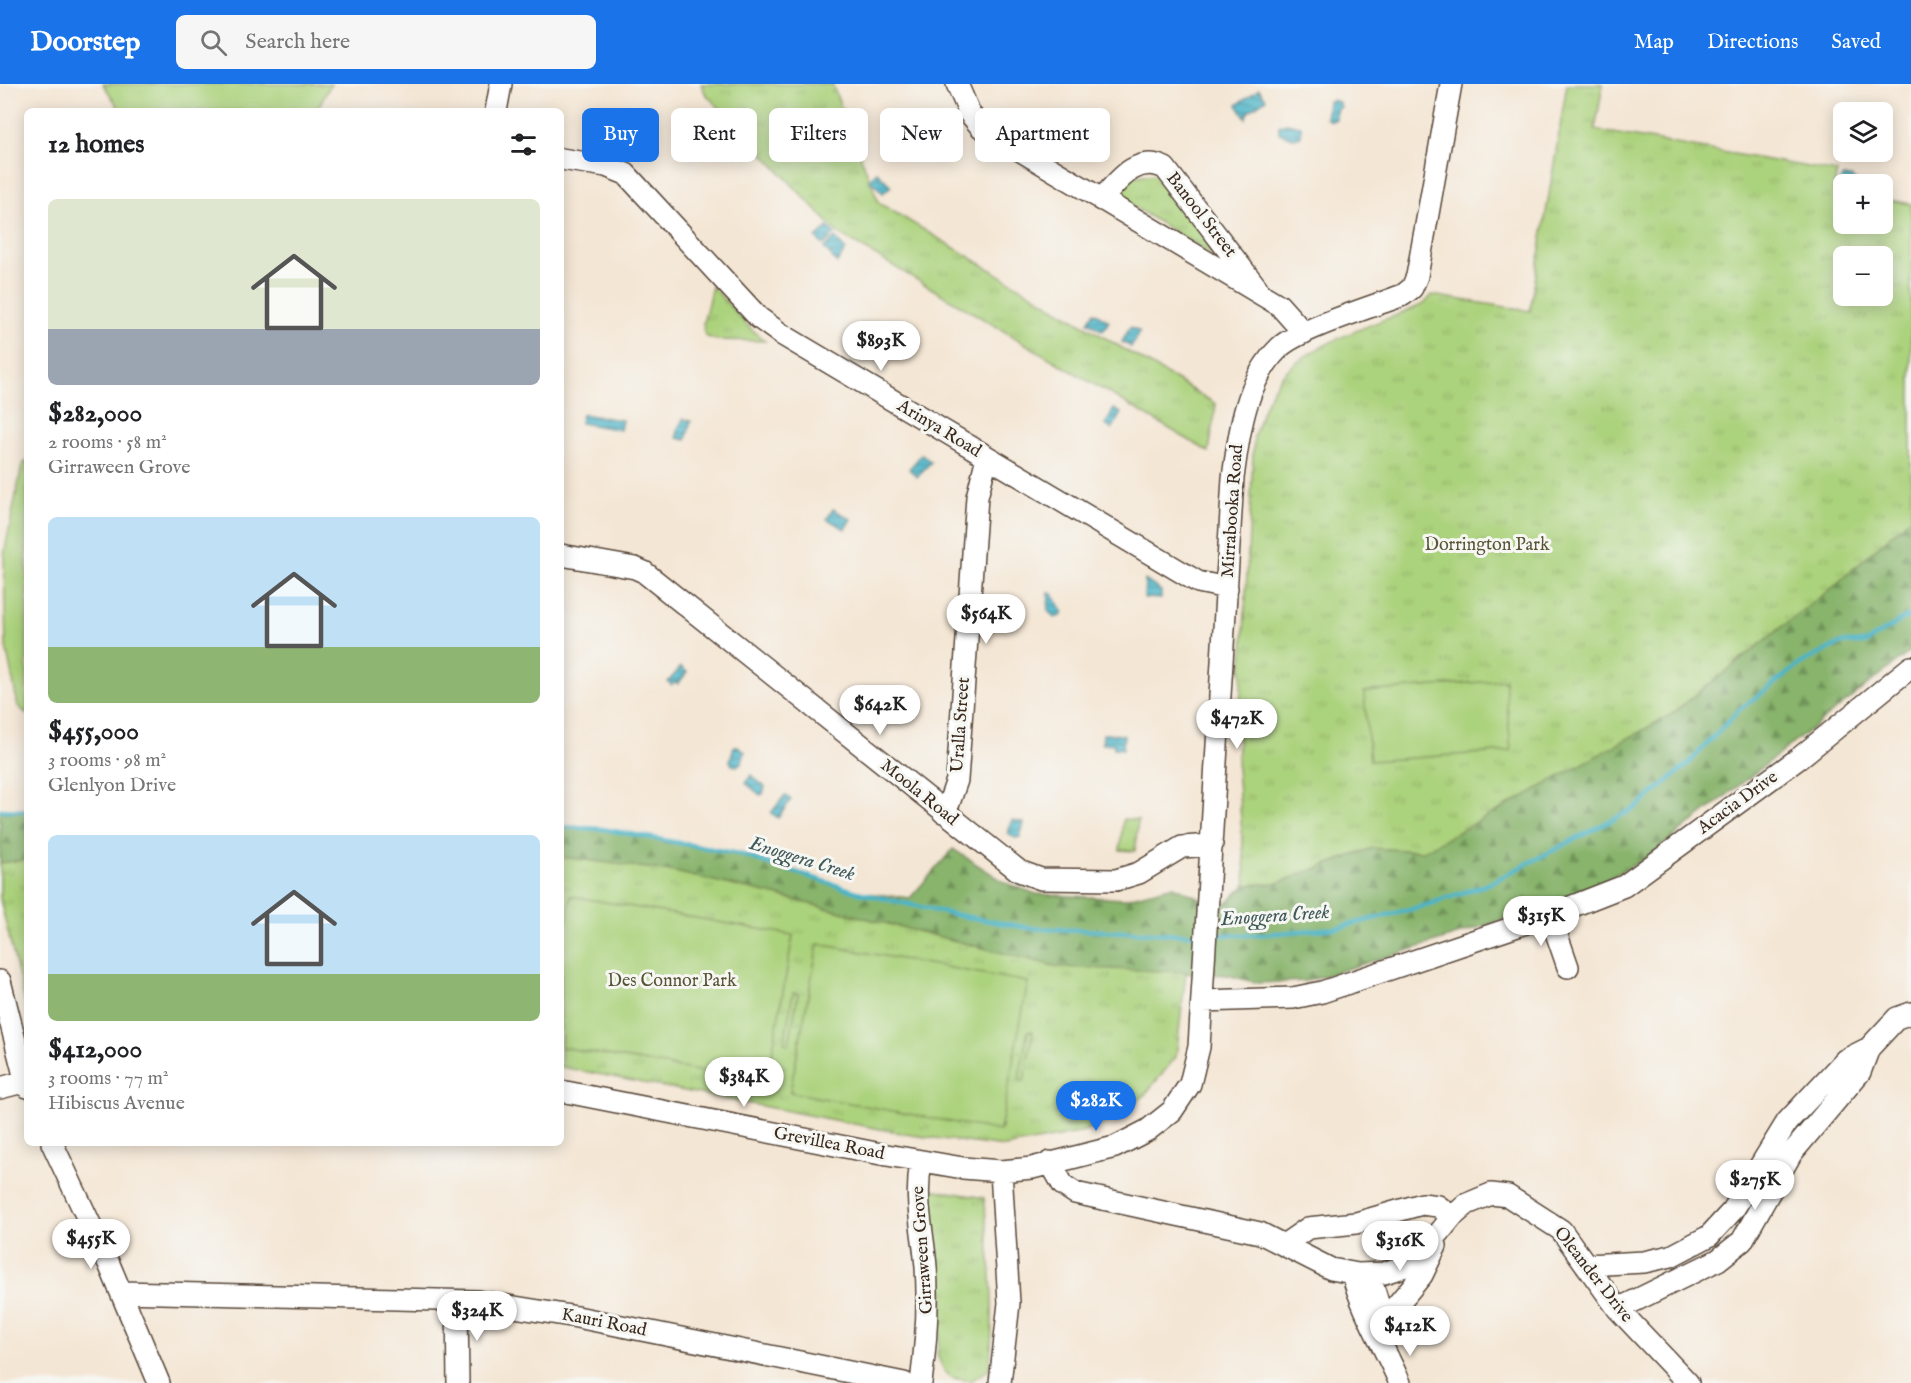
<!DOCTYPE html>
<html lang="en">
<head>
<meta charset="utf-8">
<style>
	body { margin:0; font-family:"IM FELL English",serif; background:#f6f6f6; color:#202124; height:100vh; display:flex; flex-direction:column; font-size:22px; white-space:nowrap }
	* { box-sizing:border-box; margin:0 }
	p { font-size:20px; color:#757577 }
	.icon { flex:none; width:33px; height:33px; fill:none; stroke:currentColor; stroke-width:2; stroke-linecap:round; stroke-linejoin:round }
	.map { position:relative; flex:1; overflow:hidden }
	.panel { position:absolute; left:24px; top:24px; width:540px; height:1038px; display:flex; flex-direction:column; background:#fff; border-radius:9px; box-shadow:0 3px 15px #0003 }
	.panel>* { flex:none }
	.banner { position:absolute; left:582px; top:24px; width:570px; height:54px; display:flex; gap:12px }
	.buttons { position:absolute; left:1833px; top:18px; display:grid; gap:12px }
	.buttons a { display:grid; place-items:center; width:60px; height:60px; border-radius:9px; background:#fff; box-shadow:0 3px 15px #0003; font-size:30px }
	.price { position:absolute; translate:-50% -51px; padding:0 14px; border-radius:21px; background:#fff; color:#222; font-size:20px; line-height:39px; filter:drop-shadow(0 2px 3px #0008) }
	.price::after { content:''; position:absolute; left:50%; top:36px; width:18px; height:14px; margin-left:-9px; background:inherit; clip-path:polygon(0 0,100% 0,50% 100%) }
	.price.on { background:#1a73e8; color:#fff }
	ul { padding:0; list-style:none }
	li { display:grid; align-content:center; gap:12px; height:318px; padding:0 24px }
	li span { display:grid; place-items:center; height:186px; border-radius:9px; color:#555 }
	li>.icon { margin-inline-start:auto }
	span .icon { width:108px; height:108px; fill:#fffc; stroke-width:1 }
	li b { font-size:26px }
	h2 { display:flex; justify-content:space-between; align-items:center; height:72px; padding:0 24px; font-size:26px }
	.pill { padding:0 21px; border-radius:9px; background:#fff; box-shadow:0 3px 15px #0003; font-size:21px; line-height:54px }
	.pill.on { background:#1a73e8; color:#fff }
	header { display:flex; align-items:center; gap:36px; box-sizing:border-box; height:84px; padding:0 30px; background:#1a73e8; color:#fff }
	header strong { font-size:28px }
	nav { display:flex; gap:33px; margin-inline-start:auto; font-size:21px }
	.search { width:420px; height:54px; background:#f6f6f6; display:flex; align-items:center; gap:15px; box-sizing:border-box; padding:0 21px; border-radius:9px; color:#757577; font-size:22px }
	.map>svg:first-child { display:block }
	.forest { fill:url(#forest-firs); stroke:#626f45; stroke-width:1.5 }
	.park { fill:url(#park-tufts); stroke:#737e4d; stroke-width:1.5; fill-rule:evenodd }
	.pitch { fill:#abd27c; stroke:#737e4d; stroke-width:1.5 }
	.water { fill:url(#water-rules); stroke:#426f73; stroke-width:1.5 }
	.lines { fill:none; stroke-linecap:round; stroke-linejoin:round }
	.stream { stroke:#4ab4c8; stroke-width:4.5 }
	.minor-casing { stroke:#574639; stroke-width:24 }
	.minor { stroke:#fff; stroke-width:21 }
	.labels { text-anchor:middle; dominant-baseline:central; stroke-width:6; stroke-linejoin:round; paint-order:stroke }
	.street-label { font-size:18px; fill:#3b2a1e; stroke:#f6f6f2 }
	.park-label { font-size:18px; fill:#575436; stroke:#f6f6f2 }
	.water-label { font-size:20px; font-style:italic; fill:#405a5a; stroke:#f6f6f2 }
</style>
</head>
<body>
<header>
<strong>Doorstep</strong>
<div class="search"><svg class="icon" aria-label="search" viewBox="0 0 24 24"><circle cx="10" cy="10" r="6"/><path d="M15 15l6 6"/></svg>Search here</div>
<nav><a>Map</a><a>Directions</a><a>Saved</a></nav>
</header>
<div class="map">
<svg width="1911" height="1299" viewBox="0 0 1911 1299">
	<defs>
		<pattern id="forest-firs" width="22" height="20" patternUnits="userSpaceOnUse" patternTransform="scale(1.5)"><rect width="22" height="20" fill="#88b46c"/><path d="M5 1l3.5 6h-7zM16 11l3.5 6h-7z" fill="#709358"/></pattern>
		<pattern id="park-tufts" width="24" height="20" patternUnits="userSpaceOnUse" patternTransform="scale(1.5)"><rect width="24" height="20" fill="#abd27c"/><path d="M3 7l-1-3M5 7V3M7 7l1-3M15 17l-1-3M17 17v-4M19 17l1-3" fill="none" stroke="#94b46b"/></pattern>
		<pattern id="water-rules" width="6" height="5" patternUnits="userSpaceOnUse" patternTransform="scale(1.5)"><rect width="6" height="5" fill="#4ab4c8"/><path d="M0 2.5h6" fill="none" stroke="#3f93a2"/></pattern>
	</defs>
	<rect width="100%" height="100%" fill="#f6f6f2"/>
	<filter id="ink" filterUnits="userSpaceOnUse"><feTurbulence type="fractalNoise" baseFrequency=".0167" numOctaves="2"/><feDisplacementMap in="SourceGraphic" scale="12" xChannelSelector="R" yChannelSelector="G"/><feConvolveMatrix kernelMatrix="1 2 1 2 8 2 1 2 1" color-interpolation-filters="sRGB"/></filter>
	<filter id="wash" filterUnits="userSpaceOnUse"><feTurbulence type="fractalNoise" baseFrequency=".008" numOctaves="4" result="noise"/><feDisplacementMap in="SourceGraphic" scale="24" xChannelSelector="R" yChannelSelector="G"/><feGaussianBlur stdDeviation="1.35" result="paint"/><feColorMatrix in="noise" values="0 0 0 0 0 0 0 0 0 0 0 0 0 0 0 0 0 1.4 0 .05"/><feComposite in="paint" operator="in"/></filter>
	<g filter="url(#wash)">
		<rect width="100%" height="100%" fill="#f4e6d4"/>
		<path class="forest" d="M1911,433V567L1645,775L1582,809L1442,856L1307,897L1258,899L1227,891L1058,883L774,811L670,787L561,773V743L603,745L739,770L857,808L910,814L953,765L1004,798L1036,810L1124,815L1174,802L1201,815L1225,820L1246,801L1277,799L1372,764L1423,767L1670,631L1834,502Z
			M0,726L27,727V776L0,779Z"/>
		<path class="park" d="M701,0H832L879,119L1216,320L1209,368L839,150L705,9Z
			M1567,0H1603L1595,46L1837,88L1833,106L1843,109L1844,140H1882L1883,115L1911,120V433L1834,502L1670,631L1523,713L1423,767L1372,764L1277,799L1246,801L1237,684L1254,352C1261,332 1267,311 1281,293C1307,260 1384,237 1424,220L1432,211L1530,227ZM1844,172H1882V212H1844Z
			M1156,90L1232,183L1121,115L1125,102L1134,92Z
			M712,202L749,243L765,257L716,256L705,252L703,240Z
			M561,773L670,787L774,811L1058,883L1186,888L1176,973L1144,1012L1118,1032L1079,1049L1005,1063L911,1051L561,983Z
			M27,776V927L0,815V779Z
			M929,1105L984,1114C990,1171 996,1227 989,1285L971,1297L953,1294L945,1288L937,1271L944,1219Z"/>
		<path class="pitch" d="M103,0H331L319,22L313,27H121Z
			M27,377V630L18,622L6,563L4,471L22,381Z
			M1505,596L1511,667L1370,677L1364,608Z
			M1123,735L1138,736L1135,767L1120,766Z
			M571,812L793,851L767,999L561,963V868Z
			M818,860L1028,898L1000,1047L790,1008Z
			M793,909L798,910L789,960L784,959Z
			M1028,947H1033L1024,997L1019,996Z"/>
		<path class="water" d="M1259,5L1266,15L1248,28L1246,34L1237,21Z
			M1333,16L1339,18L1341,23L1336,26V36L1331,37L1326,34L1328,17Z
			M1286,39L1301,42V52L1294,54L1279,49V42Z
			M877,88L891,102L883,109L869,95Z
			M1842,93H1851L1860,100H1844L1843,107L1837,106Z
			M828,143L835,150L823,161L816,154Z
			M835,154L846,166L837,179L824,164Z
			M1094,228L1109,237L1103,247L1088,238Z
			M1130,243L1140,248L1131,263L1122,258Z
			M1114,325L1121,329L1112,345L1105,341Z
			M582,330L622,336L620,346L580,339Z
			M683,335L691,337L686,356L677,354L678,344Z
			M922,370L931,378L917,393L909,385Z
			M833,425L851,435L845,445L827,435Z
			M1145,496L1161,507V515L1144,514Z
			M1049,509L1053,510L1063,528L1061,532L1054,534L1048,526Z
			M681,583L687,588L678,600L675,598L672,601L668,598Z
			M1103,650L1124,651L1123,665L1114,664V660H1102Z
			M734,662H738L745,668L742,678L737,682L732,681L730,677Z
			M751,691L765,703L763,710L760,711L746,699Z
			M785,711L791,716L778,734L771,729Z
			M1012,736L1024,739L1020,753L1015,754L1008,749Z"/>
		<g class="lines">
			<path class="stream" d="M0,726L27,727
				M561,743L603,745L739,770L857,808L946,829L1029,844L1200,851
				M1212,851H1255L1337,844L1427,821L1488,800L1637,723L1688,680L1740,625L1803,578L1842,559H1866L1911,530"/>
		</g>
	</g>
	<g filter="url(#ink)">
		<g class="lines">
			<g class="minor-casing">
				<path id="minor" d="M957,0L970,30L981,43L1279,221L1304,249
					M496,27L501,0
					M561,75L606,82L626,90L759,234L781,250L1198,498L1227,504
					M1101,116C1118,97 1136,70 1165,84L1257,204
					M561,471L635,484L644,488L1019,787L1041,795L1116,796L1139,789L1182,763L1212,761
					M943,728L949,719L957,696L977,413L987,373
					M1550,831L1568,883
					M0,897L27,1003
					M1203,917L1293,914L1322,908L1550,831L1624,802L1798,675L1911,583
					M0,1004L27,997
					M561,1007L881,1070L963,1084L1001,1087L1032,1084L1115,1063L1148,1046L1172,1027L1190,1000L1199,963L1233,394C1239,349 1245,297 1280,263C1299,245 1375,222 1403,211L1412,204L1417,192L1451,0
					M52,1059L109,1180L159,1299
					M921,1078C914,1117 923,1145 926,1183C929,1223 926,1260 921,1299
					M1050,1078L1063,1101L1075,1109L1260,1149L1331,1185L1358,1190L1384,1189L1405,1182L1422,1170L1452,1133L1467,1120L1491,1110L1508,1112L1561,1146L1618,1225L1688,1299
					M1285,1160L1308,1144L1356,1139L1422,1120L1438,1122L1452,1133
					M1586,1181L1644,1178L1671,1172L1709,1152L1733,1126L1787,1038L1845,976L1869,964L1897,934L1911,929
					M1352,1189C1363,1229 1384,1262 1400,1299
					M1369,1190L1381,1228L1383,1247
					M121,1208L477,1217L577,1233L904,1299
					M457,1217L458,1299
					M1618,1225L1718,1176L1742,1157L1791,1070L1860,988L1869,964
					M1382,1239L1422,1191L1436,1162
					M1000,1299L1009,1219L1001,1087"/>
			</g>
			<use href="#minor" class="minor"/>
		</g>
	</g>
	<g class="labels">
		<g class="street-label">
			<text transform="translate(1201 131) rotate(52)">Banool Street</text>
			<text transform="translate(939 345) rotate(31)">Arinya Road</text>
			<text transform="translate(1233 427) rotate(-86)">Mirrabooka Road</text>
			<text transform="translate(961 641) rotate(-86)">Uralla Street</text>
			<text transform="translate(919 709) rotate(39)">Moola Road</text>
			<text transform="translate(1738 719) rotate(-36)">Acacia Drive</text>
			<text transform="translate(829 1060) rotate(11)">Grevillea Road</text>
			<text transform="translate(923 1166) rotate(-94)">Girraween Grove</text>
			<text transform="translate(1593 1191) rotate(52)">Oleander Drive</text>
			<text transform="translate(604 1239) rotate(11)">Kauri Road</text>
		</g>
		<g class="park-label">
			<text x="1487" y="461">Dorrington Park</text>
			<text x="672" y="897">Des Connor Park</text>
		</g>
		<g class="water-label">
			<text transform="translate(802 775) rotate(17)">Enoggera Creek</text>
			<text transform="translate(1275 832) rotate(-4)">Enoggera Creek</text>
		</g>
	</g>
</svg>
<div class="buttons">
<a><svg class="icon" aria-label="layers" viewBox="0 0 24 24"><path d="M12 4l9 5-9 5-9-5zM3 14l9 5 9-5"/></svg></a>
<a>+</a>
<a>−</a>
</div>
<b class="price" style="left:881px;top:288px">$893K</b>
<b class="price" style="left:986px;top:561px">$564K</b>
<b class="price" style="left:880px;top:652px">$642K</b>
<b class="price" style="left:1237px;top:666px">$472K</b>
<b class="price" style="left:1541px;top:863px">$315K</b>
<b class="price" style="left:744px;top:1024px">$384K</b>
<b class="price on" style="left:1096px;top:1048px">$282K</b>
<b class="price" style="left:1755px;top:1127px">$275K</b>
<b class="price" style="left:91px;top:1186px">$455K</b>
<b class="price" style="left:1400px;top:1188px">$316K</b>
<b class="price" style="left:477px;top:1258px">$324K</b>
<b class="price" style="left:1410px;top:1273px">$412K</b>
<div class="banner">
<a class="pill on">Buy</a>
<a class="pill">Rent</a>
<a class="pill">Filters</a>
<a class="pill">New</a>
<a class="pill">Apartment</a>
</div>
<section class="panel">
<h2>12 homes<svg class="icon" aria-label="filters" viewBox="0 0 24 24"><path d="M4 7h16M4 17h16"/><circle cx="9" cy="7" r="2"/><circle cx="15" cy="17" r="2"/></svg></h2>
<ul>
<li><span style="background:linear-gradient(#dfe7d0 70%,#9aa5b1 0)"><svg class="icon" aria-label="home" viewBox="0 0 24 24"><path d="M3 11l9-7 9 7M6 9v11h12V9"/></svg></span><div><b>$282,000</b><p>2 rooms · 58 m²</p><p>Girraween Grove</p></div></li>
<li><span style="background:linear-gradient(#bfe0f5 70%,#8fb573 0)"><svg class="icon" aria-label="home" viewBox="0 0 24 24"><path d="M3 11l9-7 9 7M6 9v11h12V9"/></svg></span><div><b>$455,000</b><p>3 rooms · 98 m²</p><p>Glenlyon Drive</p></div></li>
<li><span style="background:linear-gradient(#bfe0f5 75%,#8fb573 0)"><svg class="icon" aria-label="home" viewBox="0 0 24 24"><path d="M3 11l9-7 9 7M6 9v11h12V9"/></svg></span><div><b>$412,000</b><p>3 rooms · 77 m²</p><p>Hibiscus Avenue</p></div></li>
</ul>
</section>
</div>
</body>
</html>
